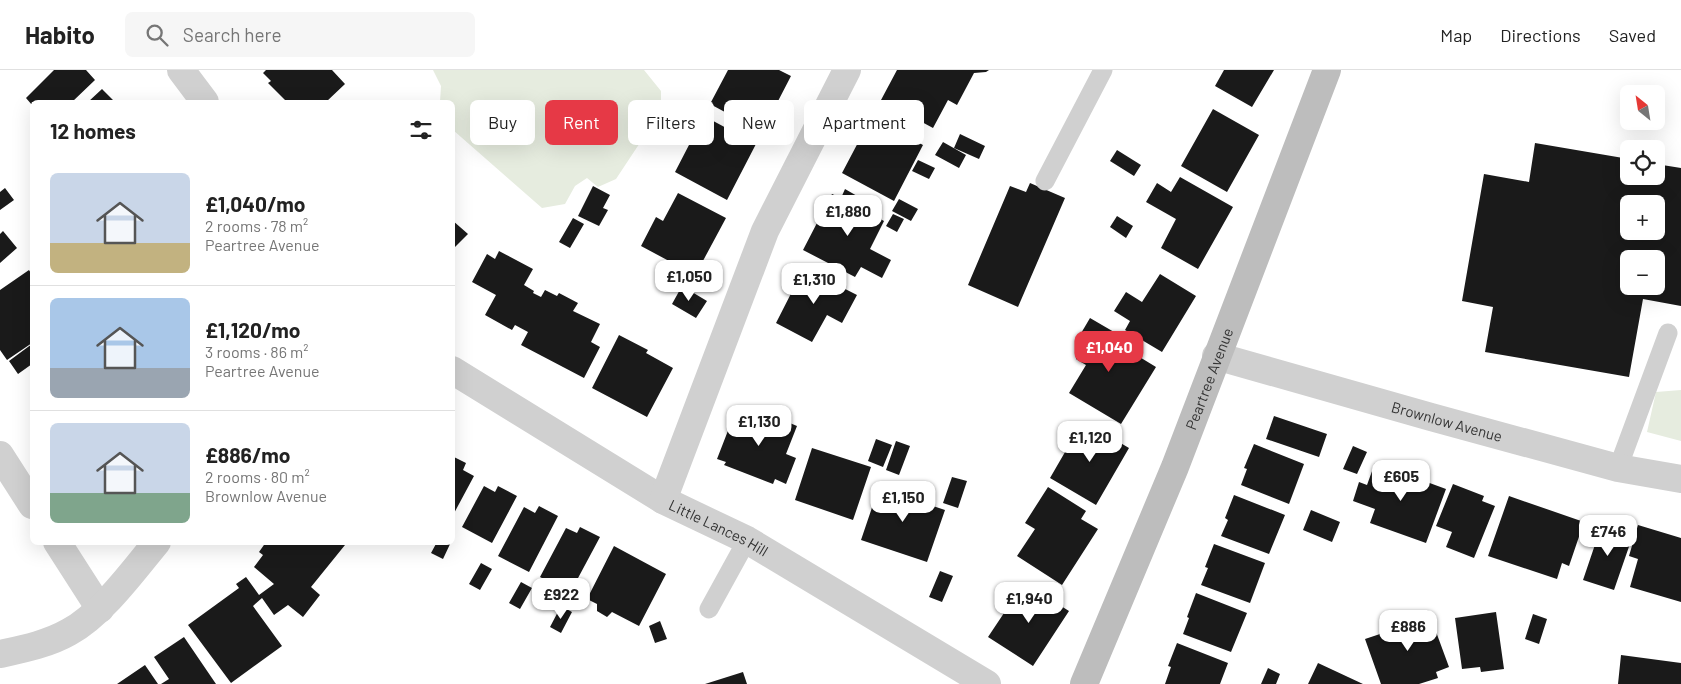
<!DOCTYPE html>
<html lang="en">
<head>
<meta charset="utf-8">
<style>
	body { margin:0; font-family:Barlow,sans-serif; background:#f6f6f6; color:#222; height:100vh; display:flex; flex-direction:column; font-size:19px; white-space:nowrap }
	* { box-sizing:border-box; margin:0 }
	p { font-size:16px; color:#767676 }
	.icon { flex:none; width:28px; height:28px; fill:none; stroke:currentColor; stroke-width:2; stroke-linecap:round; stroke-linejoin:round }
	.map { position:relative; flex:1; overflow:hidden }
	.side { position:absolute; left:30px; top:30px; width:425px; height:445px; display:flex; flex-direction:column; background:#fff; border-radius:8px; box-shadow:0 5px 20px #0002 }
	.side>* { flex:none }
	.hud { position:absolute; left:470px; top:30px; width:475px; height:45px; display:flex; gap:10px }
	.needle { width:32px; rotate:330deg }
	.controls { position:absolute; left:1620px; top:15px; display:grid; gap:10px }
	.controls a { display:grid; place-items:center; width:45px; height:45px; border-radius:8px; background:#fff; box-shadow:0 5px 20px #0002; font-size:25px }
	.price { position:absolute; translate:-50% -42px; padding:0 11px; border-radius:10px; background:#fff; color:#222; font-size:16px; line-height:32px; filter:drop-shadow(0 1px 2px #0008) }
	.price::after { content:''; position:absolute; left:50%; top:30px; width:15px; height:11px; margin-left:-8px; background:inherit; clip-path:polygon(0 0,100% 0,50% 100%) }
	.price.selected { background:#e63946; color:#fff }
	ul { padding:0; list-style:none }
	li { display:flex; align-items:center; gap:15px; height:125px; padding:0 20px }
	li+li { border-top:1px solid #e0e0e0 }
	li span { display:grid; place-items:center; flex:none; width:140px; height:100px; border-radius:8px; color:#555 }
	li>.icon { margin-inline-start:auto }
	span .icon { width:60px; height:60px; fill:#fffc; stroke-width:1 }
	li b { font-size:21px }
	h2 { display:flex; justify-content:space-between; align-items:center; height:60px; padding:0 20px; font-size:21px }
	.tag { padding:0 18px; border-radius:8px; background:#fff; box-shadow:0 5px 20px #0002; font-size:18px; line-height:45px }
	.tag.selected { background:#e63946; color:#fff }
	header { display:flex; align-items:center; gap:30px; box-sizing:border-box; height:70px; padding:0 25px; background:#fff; border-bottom:1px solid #e0e0e0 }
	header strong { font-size:24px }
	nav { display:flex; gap:28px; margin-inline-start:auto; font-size:18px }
	.search { width:350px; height:45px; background:#f6f6f6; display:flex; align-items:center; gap:12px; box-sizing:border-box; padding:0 18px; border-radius:8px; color:#767676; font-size:19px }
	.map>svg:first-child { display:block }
	.green { fill:#e6ecdf }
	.building { fill:#1a1a1a; fill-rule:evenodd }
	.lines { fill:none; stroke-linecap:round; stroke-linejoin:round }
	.lane { stroke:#d0d0d0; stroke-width:19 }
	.street { stroke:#d0d0d0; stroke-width:28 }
	.secondary { stroke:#bdbdbd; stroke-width:28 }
	.labels { text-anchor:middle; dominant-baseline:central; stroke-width:5; stroke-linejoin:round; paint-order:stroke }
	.street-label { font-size:15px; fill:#333; stroke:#fff }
</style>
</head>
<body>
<header>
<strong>Habito</strong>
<div class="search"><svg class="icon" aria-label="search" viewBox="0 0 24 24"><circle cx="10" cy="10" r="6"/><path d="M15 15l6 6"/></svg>Search here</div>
<nav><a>Map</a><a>Directions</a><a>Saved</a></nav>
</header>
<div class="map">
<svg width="1681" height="614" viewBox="0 0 1681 614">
	<rect width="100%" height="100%" fill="#fff"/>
	<path class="green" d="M433,0H644L661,21V41L616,109L598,117L587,108L575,116L565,134L542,138L453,60L452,32H440L441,16Z
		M1681,320V371L1647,362L1656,322Z"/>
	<path class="building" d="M54,0H86L95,10L72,32H32V35L26,28Z
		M266,0H332L345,14L326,32H287L268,13L271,11L263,3Z
		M728,0H779L791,6L762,62L710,34Z
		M897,0H989L986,2L974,3L957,35L948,30L933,58L881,30Z
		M1224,0H1274L1252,37L1215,16Z
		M102,19L115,32H88Z
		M1213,39L1259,65L1227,122L1181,96Z
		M704,46L756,74L727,130L675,102Z
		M871,48L923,75L894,131L842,103Z
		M960,64L985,76L979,89L954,78Z
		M943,72L966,85L959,98L935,85Z
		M1535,73L1629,89V106H1656V94L1681,98V236L1643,229L1629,307L1485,282L1493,237L1462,231L1484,104L1529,112ZM1629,134H1656V161H1629ZM1629,189H1656V216H1629Z
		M1117,80L1141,95L1134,106L1110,91Z
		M918,90L935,98L929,109L912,101Z
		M1180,107L1233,137L1198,199L1161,178L1176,149L1146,132L1157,113L1171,122Z
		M1030,113L1065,128L1018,237L968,215L1010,116L1026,122Z
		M593,116L610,125L603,138L608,140L599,156L578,146Z
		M5,118L14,130L0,140V122Z
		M845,119L864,130L860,138L884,151L870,179L891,190L882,208L861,197L855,207L803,180L832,124L841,128Z
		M678,123L726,148L690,215L663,202L669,191L641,176L656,147L663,151Z
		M899,129L918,139L911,151L892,141Z
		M893,144L904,149L897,162L886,156Z
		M1117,146L1133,156L1126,168L1110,157Z
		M573,148L584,154L570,178L559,172Z
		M452,150L468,164L452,180Z
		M3,161L17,178L0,193V164Z
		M499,181L533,199L524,215L534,221L533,223L541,227L545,220L557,226L559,223L578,233L573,241L600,254L591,272L600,277L584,308L521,275L528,262L515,255L512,260L485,245L496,225L472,212L487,184L495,189Z
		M804,198L857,225L842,253L827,245L812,272L776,253Z
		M29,200L32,205V273L7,290L0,280V220Z
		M1160,204L1196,226L1162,282L1125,260L1130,251L1114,241L1126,222L1142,232Z
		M682,216L707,231L696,248L672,234Z
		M1090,248L1114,262L1110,269L1156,297L1121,354L1069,323L1086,295L1076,289L1080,265Z
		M619,265L648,280L646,283L673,298L647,347L592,318Z
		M32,274V294L18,304L9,291Z
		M736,340L766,352L769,345L775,342L783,345L785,351L797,356L786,384L796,388L786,414L775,409L773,414L724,395L726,392L717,389Z
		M1274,346L1327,364L1319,387L1266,369Z
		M1083,351L1129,378L1096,435L1050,408Z
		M876,369L892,375L883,397L868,391Z
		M896,371L910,376L899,405L886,400Z
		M1254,374L1304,394L1289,434L1241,415L1247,399L1244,398Z
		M1353,376L1367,382L1357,404L1343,399Z
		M812,378L871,397L853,450L795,430Z
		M452,386L466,393L463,400L474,406L452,447Z
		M1375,393L1446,419L1426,473L1370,453L1375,439L1353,431L1359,412L1367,415Z
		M952,407L967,411L958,438L943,433Z
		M881,411L918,424L915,430L945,440L927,492L861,470Z
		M1453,414L1484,426L1482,431L1495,436L1474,488L1446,477L1452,462L1436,456Z
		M484,416L495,422L498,416L517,426L492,473L462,457Z
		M1048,417L1086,441L1081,449L1098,459L1062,515L1017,486L1035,459L1025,453Z
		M1234,425L1285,445L1269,484L1221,466L1228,450L1225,448Z
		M1509,426L1584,452L1569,496L1562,493L1557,509L1488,486Z
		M539,436L558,446L529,502L498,486L524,437L535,443Z
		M1311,440L1340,452L1332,472L1303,460Z
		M1602,454L1633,465L1614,520L1583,510Z
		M1638,455L1681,468V532L1630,517L1638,489L1629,486Z
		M580,457L600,467L570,523L540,507L566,458L577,463Z
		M266,472H342L345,475L311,517L320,525L303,547L288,535L274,545L262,528L253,536L282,576L231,613L188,555L239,518L236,514L246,507L259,525L274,514L254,497L263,485L259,482Z
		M437,472H451L443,489L431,483Z
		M1214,474L1265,493L1250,533L1201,515L1208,498L1205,497Z
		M614,476L666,504L639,556L612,542L607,547L597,541V534L587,529Z
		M481,493L492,499L480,520L469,514Z
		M940,501L953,506L942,532L929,527Z
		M521,512L532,518L520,539L509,533Z
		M1024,513L1069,541L1033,596L988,567Z
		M1196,523L1247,543L1231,582L1183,564L1189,548L1187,547Z
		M561,536L572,542L561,563L550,557Z
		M1428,540L1449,597L1436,602L1438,608L1419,614H1381L1365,569L1398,558L1396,551Z
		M1496,542L1504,599L1481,602L1480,597L1462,599L1455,548Z
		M1533,544L1547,549L1539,574L1525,569Z
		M660,551L667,569L655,573L649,556Z
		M184,567L216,614H161L169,609L154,587Z
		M1177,573L1228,593L1220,614H1165L1171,597L1168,596Z
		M1621,585L1681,593V614H1618Z
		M1318,593L1363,614H1308Z
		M145,595L158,614H117Z
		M1268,598L1280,604L1276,614H1261Z
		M743,602L747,614H705Z"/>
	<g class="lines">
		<path class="lane" d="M1045,111L1103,0
			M1618,398L1668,263
			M709,539L747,470"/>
		<g class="street">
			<path d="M181,0L205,32"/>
			<path id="s1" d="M1216,286L1431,347L1618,398L1681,409"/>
			<path id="s2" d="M452,300L663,430L747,470L987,614"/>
			<path d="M0,385L32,435"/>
			<path d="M663,430L765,161L847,0"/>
			<path d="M57,472L100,539"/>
			<path d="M0,584C23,579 48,574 69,562C102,544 133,501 157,472"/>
		</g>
		<path class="secondary" id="s3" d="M1084,614L1175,397L1327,0"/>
	</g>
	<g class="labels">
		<g class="street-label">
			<text stroke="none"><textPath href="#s3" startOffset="330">Peartree Avenue</textPath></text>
			<text stroke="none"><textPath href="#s1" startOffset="240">Brownlow Avenue</textPath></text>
			<text stroke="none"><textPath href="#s2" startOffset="310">Little Lances Hill</textPath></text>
		</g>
	</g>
</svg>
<div class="controls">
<a><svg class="needle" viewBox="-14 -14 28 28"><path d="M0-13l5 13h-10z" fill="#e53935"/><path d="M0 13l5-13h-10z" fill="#767676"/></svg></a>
<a><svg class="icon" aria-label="locate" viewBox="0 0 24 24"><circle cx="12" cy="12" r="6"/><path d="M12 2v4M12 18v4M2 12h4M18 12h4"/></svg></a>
<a>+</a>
<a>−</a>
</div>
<b class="price" style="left:848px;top:167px">£1,880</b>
<b class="price" style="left:689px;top:232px">£1,050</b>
<b class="price" style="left:814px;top:235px">£1,310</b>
<b class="price selected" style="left:1109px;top:303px">£1,040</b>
<b class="price" style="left:759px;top:377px">£1,130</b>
<b class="price" style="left:1090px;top:393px">£1,120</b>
<b class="price" style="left:1401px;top:432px">£605</b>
<b class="price" style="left:903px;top:453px">£1,150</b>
<b class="price" style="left:1608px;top:487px">£746</b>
<b class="price" style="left:561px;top:550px">£922</b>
<b class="price" style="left:1029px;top:554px">£1,940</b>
<b class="price" style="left:1408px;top:582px">£886</b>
<div class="hud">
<a class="tag">Buy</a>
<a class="tag selected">Rent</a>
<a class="tag">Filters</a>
<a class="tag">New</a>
<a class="tag">Apartment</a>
</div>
<section class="side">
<h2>12 homes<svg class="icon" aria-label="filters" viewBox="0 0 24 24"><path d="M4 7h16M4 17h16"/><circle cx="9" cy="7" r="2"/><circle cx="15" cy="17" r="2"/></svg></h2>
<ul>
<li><span style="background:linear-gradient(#c9d6e8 70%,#c2b280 0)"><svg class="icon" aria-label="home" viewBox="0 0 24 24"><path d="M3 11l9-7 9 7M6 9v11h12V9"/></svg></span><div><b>£1,040/mo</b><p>2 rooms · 78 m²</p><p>Peartree Avenue</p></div></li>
<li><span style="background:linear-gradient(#a9c7e8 70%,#9aa5b1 0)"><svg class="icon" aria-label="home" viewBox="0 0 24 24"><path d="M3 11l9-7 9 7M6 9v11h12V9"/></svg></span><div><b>£1,120/mo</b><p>3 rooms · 86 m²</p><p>Peartree Avenue</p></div></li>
<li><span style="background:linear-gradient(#c9d6e8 70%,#7fa58c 0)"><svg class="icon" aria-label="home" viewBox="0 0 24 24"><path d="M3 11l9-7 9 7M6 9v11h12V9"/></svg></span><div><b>£886/mo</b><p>2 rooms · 80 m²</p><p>Brownlow Avenue</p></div></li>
</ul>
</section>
</div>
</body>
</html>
